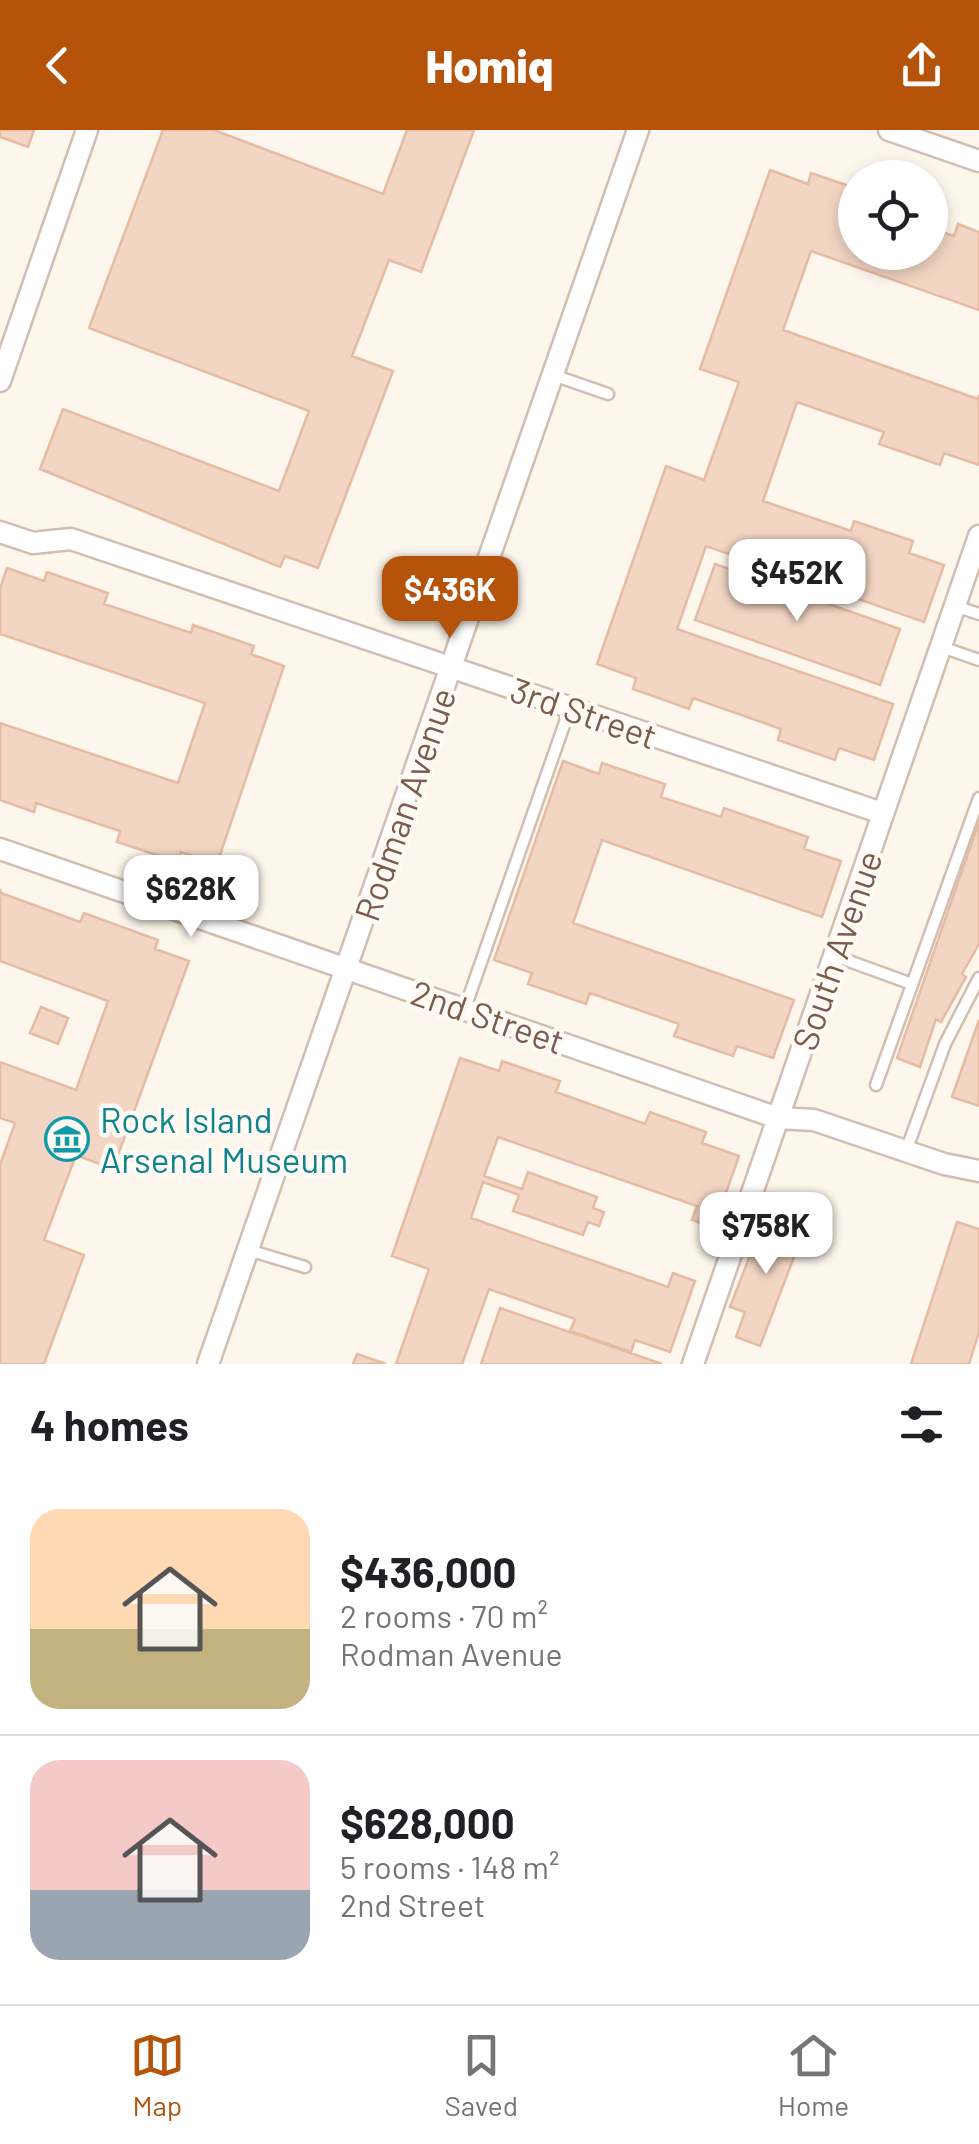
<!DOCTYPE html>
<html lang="en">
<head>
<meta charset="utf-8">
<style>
	body { margin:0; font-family:Barlow,sans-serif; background:#f6f6f6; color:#202124; height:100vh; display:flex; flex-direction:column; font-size:38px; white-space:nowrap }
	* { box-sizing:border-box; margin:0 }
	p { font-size:32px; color:#757577 }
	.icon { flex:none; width:55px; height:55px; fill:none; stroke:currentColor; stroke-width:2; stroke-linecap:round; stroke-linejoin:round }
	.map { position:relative; height:1234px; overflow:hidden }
	.panel { display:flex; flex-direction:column; background:#fff; flex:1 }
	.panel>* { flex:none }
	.controls { position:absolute; left:838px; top:30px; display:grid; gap:20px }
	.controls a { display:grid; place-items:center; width:110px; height:110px; border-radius:50%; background:#fff; box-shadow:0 5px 15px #0003; font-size:50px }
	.price { position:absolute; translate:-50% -85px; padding:0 22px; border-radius:20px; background:#fff; color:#222; font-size:32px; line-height:65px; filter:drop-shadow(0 2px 5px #0008) }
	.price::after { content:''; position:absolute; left:50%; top:60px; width:30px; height:22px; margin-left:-15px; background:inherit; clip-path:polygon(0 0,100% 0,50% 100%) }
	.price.active { background:#b45309; color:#fff }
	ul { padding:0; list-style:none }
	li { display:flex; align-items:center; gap:30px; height:250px; padding:0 30px }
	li+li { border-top:2px solid #e0e0e0 }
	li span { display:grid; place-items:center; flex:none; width:280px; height:200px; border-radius:30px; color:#555 }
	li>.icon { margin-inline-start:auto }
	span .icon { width:120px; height:120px; fill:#fffc; stroke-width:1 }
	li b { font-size:42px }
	h2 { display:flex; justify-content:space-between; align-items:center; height:120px; padding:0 30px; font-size:42px }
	header { display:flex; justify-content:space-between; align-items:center; height:130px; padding:0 30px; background:#b45309; color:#fff; font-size:45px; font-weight:800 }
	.menu { display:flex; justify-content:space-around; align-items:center; height:140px; border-top:2px solid #e0e0e0; background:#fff; font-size:28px; color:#757577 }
	.menu a { display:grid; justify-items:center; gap:5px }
	.menu .active { color:#b45309 }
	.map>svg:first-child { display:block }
	.building { fill:#f3d5c3; stroke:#e6bba3; stroke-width:2.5 }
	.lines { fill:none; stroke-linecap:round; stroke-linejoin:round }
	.service-casing { stroke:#d1beb0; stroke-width:15 }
	.minor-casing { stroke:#d1beb0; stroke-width:25 }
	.service { stroke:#fff; stroke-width:10 }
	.minor { stroke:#fff; stroke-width:20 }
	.labels { text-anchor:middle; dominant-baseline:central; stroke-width:9; stroke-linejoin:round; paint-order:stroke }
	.street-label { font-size:35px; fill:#7a5c4d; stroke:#fffaf3 }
	.culture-label { font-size:35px; fill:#0d838f; stroke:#fffaf3; text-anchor:start }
</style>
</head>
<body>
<header><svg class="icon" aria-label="back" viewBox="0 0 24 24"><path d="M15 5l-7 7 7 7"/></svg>Homiq<svg class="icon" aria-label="share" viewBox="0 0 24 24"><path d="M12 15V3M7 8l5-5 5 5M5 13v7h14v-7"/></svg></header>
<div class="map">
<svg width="979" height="1234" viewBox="0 0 979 1234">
	<rect width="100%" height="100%" fill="#fdf6ec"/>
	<path class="building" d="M0,0H34L28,17L0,7Z
		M163,0H214L383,64L407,0H474L421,142L389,130L352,226L393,241L318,438L285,426L280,437L40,339L63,279L279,361L309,281L89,198Z
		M770,40L808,54L811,43L855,58V122H930V98L954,106L958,94L979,102V180L811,121L783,200L978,269L979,265V335L944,323L940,335L879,314L884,302L797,272L763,371L851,401L854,391L913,411L909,423L944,435L924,492L706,416L677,499L893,574L874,630L839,618L835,630L778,610L781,599L693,568L689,579L633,559L636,548L597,534L666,336L704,350L739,252L700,239Z
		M715,434L900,499L880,555L695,490Z
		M7,438L44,451L47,442L108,463L104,474L191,503L193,495L254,516L251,524L284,536L217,734L181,722L178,732L117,712L120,701L36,673L34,682L0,670V593L178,653L205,573L0,504V458Z
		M563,631L599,644L602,633L665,654L661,667L721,687L724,678L808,707L804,719L841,731L822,787L602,710L573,793L794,870L773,928L737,916L733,926L674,906L679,894L590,863L586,874L528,854L532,843L494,830Z
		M979,692V814L962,844L966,847L941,892L936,889L920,937L897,928Z
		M0,759L1,763L80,792L84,783L158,810L155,819L189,831L113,1039L76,1025L44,1110L84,1125L44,1234H0V1035L15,993L0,988V932L76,960L108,871L0,831Z
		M41,877L68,888L58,914L30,903Z
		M979,890V976L952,967Z
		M460,928L499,941L502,931L560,951L556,962L645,994L650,982L706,1002L702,1013L739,1026L714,1097L692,1090L697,1076L498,1007L484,1046L522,1059L528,1042L597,1067L593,1078L604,1082L599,1096L588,1092L583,1105L513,1081L519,1065L483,1052L471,1088L668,1157L673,1143L695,1151L670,1222L635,1210L631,1222L570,1201L575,1189L489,1159L462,1234H396L429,1139L392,1126Z
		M780,1083L807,1093L760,1216L736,1207L745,1182L730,1177L759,1102L771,1106Z
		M957,1092L979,1099V1202L969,1234H911Z
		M500,1178L662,1234H481Z
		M357,1224L386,1234H353Z"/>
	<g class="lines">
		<g class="service-casing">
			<path id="service" d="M553,245L608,264
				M955,476L979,484
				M939,516L979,530
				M835,826L912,854
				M465,878L570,578
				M876,955L979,668
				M906,1021L945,914L979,848
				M248,1120L305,1137"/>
		</g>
		<g class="minor-casing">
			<path id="minor" d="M889,0L979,31
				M0,251L87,0
				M0,402L33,413L71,409L882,683
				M0,719L778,988L814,990L944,1034L979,1041
				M208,1234L638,0
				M693,1234L979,406"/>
		</g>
		<use href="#service" class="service"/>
		<use href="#minor" class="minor"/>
	</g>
	<defs>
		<g id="museum-ring" transform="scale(2.25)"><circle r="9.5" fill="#fffaf3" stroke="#0f9aa8" stroke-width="1.5"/><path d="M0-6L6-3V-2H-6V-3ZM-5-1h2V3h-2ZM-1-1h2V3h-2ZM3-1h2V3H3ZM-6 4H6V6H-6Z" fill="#0f9aa8"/></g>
	</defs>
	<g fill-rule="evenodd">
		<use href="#museum-ring" x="67" y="1009"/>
	</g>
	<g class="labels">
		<g class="street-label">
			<text transform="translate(584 582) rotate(19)">3rd Street</text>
			<text transform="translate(404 674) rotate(-71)">Rodman Avenue</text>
			<text transform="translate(836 820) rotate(-71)">South Avenue</text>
			<text transform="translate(488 886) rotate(19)">2nd Street</text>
		</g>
		<g class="culture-label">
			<text x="100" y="989">Rock Island<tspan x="100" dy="40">Arsenal Museum</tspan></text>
		</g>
	</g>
</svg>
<div class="controls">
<a><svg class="icon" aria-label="locate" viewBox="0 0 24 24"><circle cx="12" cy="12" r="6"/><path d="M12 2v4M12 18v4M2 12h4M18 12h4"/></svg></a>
</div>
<b class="price" style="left:797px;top:494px">$452K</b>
<b class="price active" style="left:450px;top:511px">$436K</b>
<b class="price" style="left:191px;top:810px">$628K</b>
<b class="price" style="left:766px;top:1147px">$758K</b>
</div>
<section class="panel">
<h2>4 homes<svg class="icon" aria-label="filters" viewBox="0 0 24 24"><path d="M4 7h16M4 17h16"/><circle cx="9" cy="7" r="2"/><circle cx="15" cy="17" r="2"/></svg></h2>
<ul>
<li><span style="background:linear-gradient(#ffd9b3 60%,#c2b280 0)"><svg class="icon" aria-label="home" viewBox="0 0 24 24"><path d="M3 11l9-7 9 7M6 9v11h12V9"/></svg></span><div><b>$436,000</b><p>2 rooms · 70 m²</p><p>Rodman Avenue</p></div></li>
<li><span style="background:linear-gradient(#f6c9c9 65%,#9aa5b1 0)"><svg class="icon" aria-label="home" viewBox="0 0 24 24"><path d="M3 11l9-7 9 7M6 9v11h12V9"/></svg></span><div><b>$628,000</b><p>5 rooms · 148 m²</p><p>2nd Street</p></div></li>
</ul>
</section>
<nav class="menu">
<a class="active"><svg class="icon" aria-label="map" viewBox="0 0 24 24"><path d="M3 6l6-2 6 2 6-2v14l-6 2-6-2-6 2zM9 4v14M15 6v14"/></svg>Map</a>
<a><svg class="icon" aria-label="saved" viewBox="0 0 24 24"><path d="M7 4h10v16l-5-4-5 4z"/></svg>Saved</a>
<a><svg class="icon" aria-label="home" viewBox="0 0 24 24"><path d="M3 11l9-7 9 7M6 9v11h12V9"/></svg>Home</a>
</nav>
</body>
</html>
